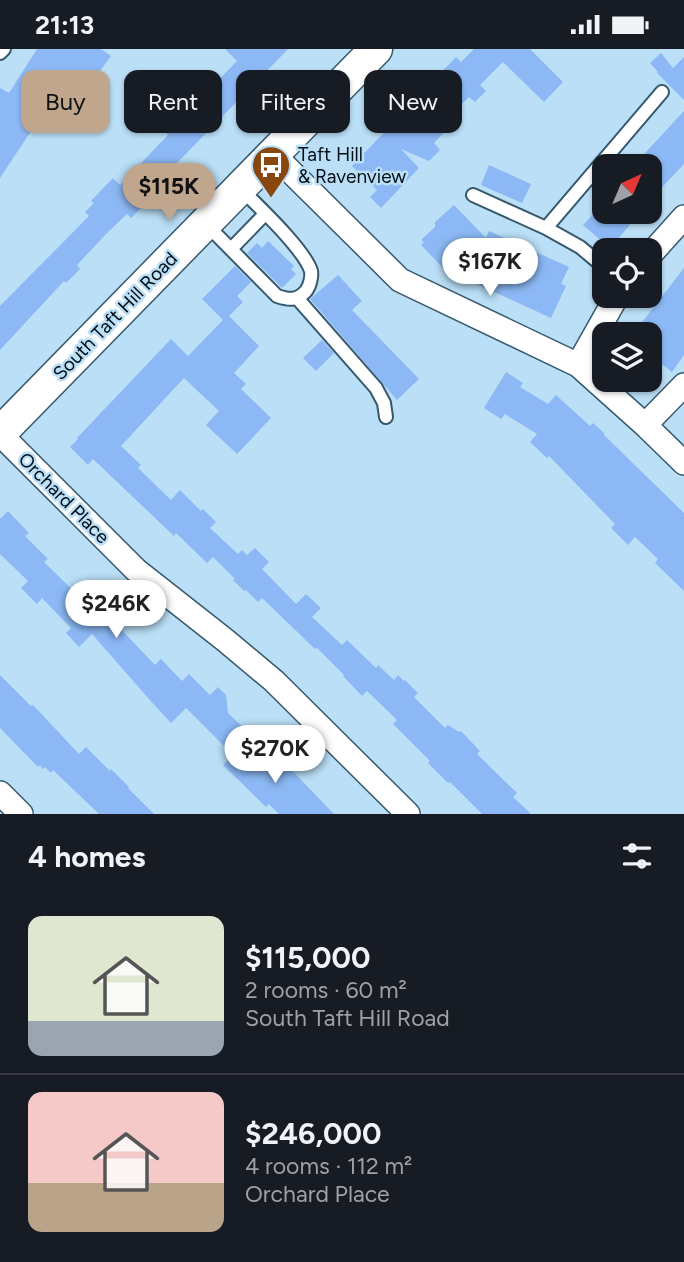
<!DOCTYPE html>
<html lang="en">
<head>
<meta charset="utf-8">
<style>
	body { margin:0; font-family:Figtree,sans-serif; background:#20242c; color:#f1f3f6; height:100vh; display:flex; flex-direction:column; font-size:26px; white-space:nowrap }
	* { box-sizing:border-box; margin:0 }
	p { font-size:23px; color:#9ea1a6 }
	.icon { flex:none; width:38px; height:38px; fill:none; stroke:currentColor; stroke-width:2; stroke-linecap:round; stroke-linejoin:round }
	.map { position:relative; height:765px; overflow:hidden }
	.sheet { display:flex; flex-direction:column; background:#171b24; flex:1 }
	.sheet>* { flex:none }
	.guide { position:absolute; left:21px; top:21px; width:642px; height:63px; display:flex; gap:14px }
	.needle { width:46px; rotate:44deg }
	.controls { position:absolute; left:592px; top:105px; display:grid; gap:14px }
	.controls a { display:grid; place-items:center; width:70px; height:70px; border-radius:14px; background:#171b24; box-shadow:0 2px 5px #0004; font-size:35px }
	.price { position:absolute; translate:-50% -60px; padding:0 16px; border-radius:24px; background:#fff; color:#222; font-size:23px; line-height:46px; filter:drop-shadow(0 2px 4px #0008) }
	.price::after { content:''; position:absolute; left:50%; top:42px; width:21px; height:16px; margin-left:-10px; background:inherit; clip-path:polygon(0 0,100% 0,50% 100%) }
	.price.current { background:#c1a68e; color:#111 }
	ul { padding:0; list-style:none }
	li { display:flex; align-items:center; gap:21px; height:175px; padding:0 28px }
	li+li { border-top:2px solid #363941 }
	li span { display:grid; place-items:center; flex:none; width:196px; height:140px; border-radius:14px; color:#555 }
	li>.icon { margin-inline-start:auto }
	span .icon { width:84px; height:84px; fill:#fffc; stroke-width:1 }
	li b { font-size:30px }
	h2 { display:flex; justify-content:space-between; align-items:center; height:84px; padding:0 28px; font-size:30px }
	.pill { padding:0 24px; border-radius:14px; background:#171b24; box-shadow:0 2px 5px #0004; font-size:24px; line-height:63px }
	.pill.current { background:#c1a68e; color:#111 }
	.status { display:flex; justify-content:space-between; align-items:center; height:49px; padding:0 35px; background:#171b24; direction:ltr }
	.status svg { height:19px; fill:currentColor }
	.map>svg:first-child { display:block }
	.building { fill:#8cb9f5 }
	.lines { fill:none; stroke-linecap:round; stroke-linejoin:round }
	.lane-casing { stroke:#37596d; stroke-width:16 }
	.street-casing { stroke:#37596d; stroke-width:26 }
	.secondary-casing { stroke:#37596d; stroke-width:35 }
	.lane { stroke:#fff; stroke-width:12 }
	.street { stroke:#fff; stroke-width:23 }
	.secondary { stroke:#fff; stroke-width:32 }
	.labels { text-anchor:middle; dominant-baseline:central; stroke-width:5; stroke-linejoin:round; paint-order:stroke }
	.poi-label { font-size:19px; fill:#020d15; stroke:#badff7; text-anchor:start }
	.street-label { font-size:19px; fill:#020d15; stroke:#badff7 }
</style>
</head>
<body>
<div class="status"><b>21:13</b><svg viewBox="0 0 49 12"><path d="M0 12V9h3v3zM5 12V6h3v6zM10 12V3h3v9zM15 12V0h3v12zM26 1h20v11H26zM47 4h2v5h-2z"/></svg></div>
<div class="map">
<svg width="684" height="765" viewBox="0 0 684 765">
	<rect width="100%" height="100%" fill="#badff7"/>
	<path class="building" d="M37,0H101L111,7L73,59L45,42L27,71L35,76L0,129V39L9,44Z
		M225,0H288L140,152L144,156L131,169L127,165L107,184L77,216L80,220L66,234L64,232L0,301V257L89,167L85,163L94,154L91,152L113,129L120,136L168,86L155,74L168,61L161,55L174,42L181,48L192,37L203,47L237,12Z
		M474,0H530L563,33L544,53L503,13L480,36L486,42L475,53L469,48L446,70L452,75L434,94L440,101L429,112L401,100L419,119L381,159L370,148L377,141L352,117L456,8L461,13Z
		M661,4L673,19L684,8V51L657,24L658,23L650,14Z
		M684,62V115L649,152V117H633Z
		M489,116L531,135L522,154L481,136Z
		M454,156L486,189L489,182L569,218L561,235L566,237L551,269L444,220L421,196L424,193L421,191L435,178V173Z
		M595,163L597,164L641,163L610,199L583,176Z
		M268,192L294,217L291,220L296,225L282,239L247,204L257,194L262,199Z
		M235,217L251,233L237,247L243,253L229,267L259,297L234,324L246,335L241,340L271,369L237,405L206,376L219,362L184,329L121,397L141,416L138,419L171,451L180,441L201,462L203,460L216,473L210,479L238,505L242,501L247,506L255,499L269,513L262,520L296,555L306,545L321,559L312,568L342,596L347,591L376,619L378,616L394,631L398,626L404,632L405,631L418,644L414,648L445,679L448,676L459,683L461,682L480,702L477,705L517,744L513,748L531,765H482L450,733L448,734L428,714L430,712L393,675L397,671L367,642L362,647L343,627L344,626L317,599L315,600L262,549L258,553L246,541L244,542L233,531L235,530L213,508L207,514L176,484L174,487L93,410L88,416L70,398L78,390L77,389L171,290L188,307L223,271L202,250Z
		M684,219V306L672,323L649,305V285H633Z
		M338,226L362,252L352,261L419,330L397,351L310,250Z
		M322,291L334,304L316,322L303,309Z
		M506,323L523,334L520,338L548,355L556,346L590,377L593,374L605,385L604,386L684,464V542L655,514L658,510L635,488L628,496L611,479L615,475L549,407L547,409L530,393L537,385L505,365L501,370L484,359Z
		M8,462L29,484L25,487L48,510L44,513L94,562L97,559L113,575L114,573L155,616L161,610L182,632L189,625L210,646L218,638L226,646L228,664L247,682L228,701L186,659L171,674L149,650L92,585L79,598L66,584L71,579L42,549L37,555L21,539L28,532L0,505V470Z
		M0,626L31,657L33,656L79,705L86,698L110,722L111,720L129,738L128,739L154,765H99L53,721L51,724L45,718L43,720L40,716L38,718L0,679Z
		M241,698L264,720L277,706L334,765H279L269,755L266,758L223,716Z"/>
	<g class="lines">
		<g class="lane-casing">
			<path id="lane" d="M0,4L4,0
				M473,146L546,179L580,198L604,218
				M206,175L277,247C289,251 297,252 306,242C310,237 312,227 311,222C304,200 258,157 240,139
				M546,179L662,43
				M231,200L265,165
				M297,249L376,339L384,354L386,368"/>
		</g>
		<g class="street-casing">
			<path id="street" d="M273,105L400,231L578,316L645,376L684,414
				M649,207L684,168
				M578,316L617,247
				M645,376L684,336
				M0,385L136,521L225,591L274,632L408,765
				M0,744L21,765"/>
		</g>
		<g class="secondary-casing">
			<path id="secondary" d="M0,384L376,0"/>
		</g>
		<use href="#lane" class="lane"/>
		<use href="#street" class="street"/>
		<use href="#secondary" class="secondary"/>
	</g>
	<defs>
		<g id="bus-pin" transform="scale(2.0125)"><path d="M0 17L-7.5 6A9.5 9.5 0 1 1 7.5 6Z" fill="#87470e" stroke="#badff7"/><path d="M-5-6H5V4H4V6H2V4H-2V6H-4V4H-5ZM-3.5-4V0h7V-4ZM-3.5 1.2v1.5H-2V1.2ZM2 1.2v1.5H3.5V1.2Z" fill="#fff"/></g>
	</defs>
	<g fill-rule="evenodd">
		<use href="#bus-pin" x="271" y="116"/>
	</g>
	<g class="labels">
		<g class="poi-label">
			<text x="298" y="105">Taft Hill<tspan x="298" dy="22">&amp; Ravenview</tspan></text>
		</g>
		<g class="street-label">
			<text transform="translate(115 267) rotate(-46)">South Taft Hill Road</text>
			<text transform="translate(64 449) rotate(45)">Orchard Place</text>
		</g>
	</g>
</svg>
<div class="controls">
<a><svg class="needle" viewBox="-14 -14 28 28"><path d="M0-13l5 13h-10z" fill="#e53935"/><path d="M0 13l5-13h-10z" fill="#9ea1a6"/></svg></a>
<a><svg class="icon" aria-label="locate" viewBox="0 0 24 24"><circle cx="12" cy="12" r="6"/><path d="M12 2v4M12 18v4M2 12h4M18 12h4"/></svg></a>
<a><svg class="icon" aria-label="layers" viewBox="0 0 24 24"><path d="M12 4l9 5-9 5-9-5zM3 14l9 5 9-5"/></svg></a>
</div>
<b class="price current" style="left:169px;top:174px">$115K</b>
<b class="price" style="left:490px;top:249px">$167K</b>
<b class="price" style="left:116px;top:591px">$246K</b>
<b class="price" style="left:275px;top:736px">$270K</b>
<div class="guide">
<a class="pill current">Buy</a>
<a class="pill">Rent</a>
<a class="pill">Filters</a>
<a class="pill">New</a>
</div>
</div>
<section class="sheet">
<h2>4 homes<svg class="icon" aria-label="filters" viewBox="0 0 24 24"><path d="M4 7h16M4 17h16"/><circle cx="9" cy="7" r="2"/><circle cx="15" cy="17" r="2"/></svg></h2>
<ul>
<li><span style="background:linear-gradient(#dfe7d0 75%,#9aa5b1 0)"><svg class="icon" aria-label="home" viewBox="0 0 24 24"><path d="M3 11l9-7 9 7M6 9v11h12V9"/></svg></span><div><b>$115,000</b><p>2 rooms · 60 m²</p><p>South Taft Hill Road</p></div></li>
<li><span style="background:linear-gradient(#f6c9c9 65%,#b9a48a 0)"><svg class="icon" aria-label="home" viewBox="0 0 24 24"><path d="M3 11l9-7 9 7M6 9v11h12V9"/></svg></span><div><b>$246,000</b><p>4 rooms · 112 m²</p><p>Orchard Place</p></div></li>
</ul>
</section>
</body>
</html>
